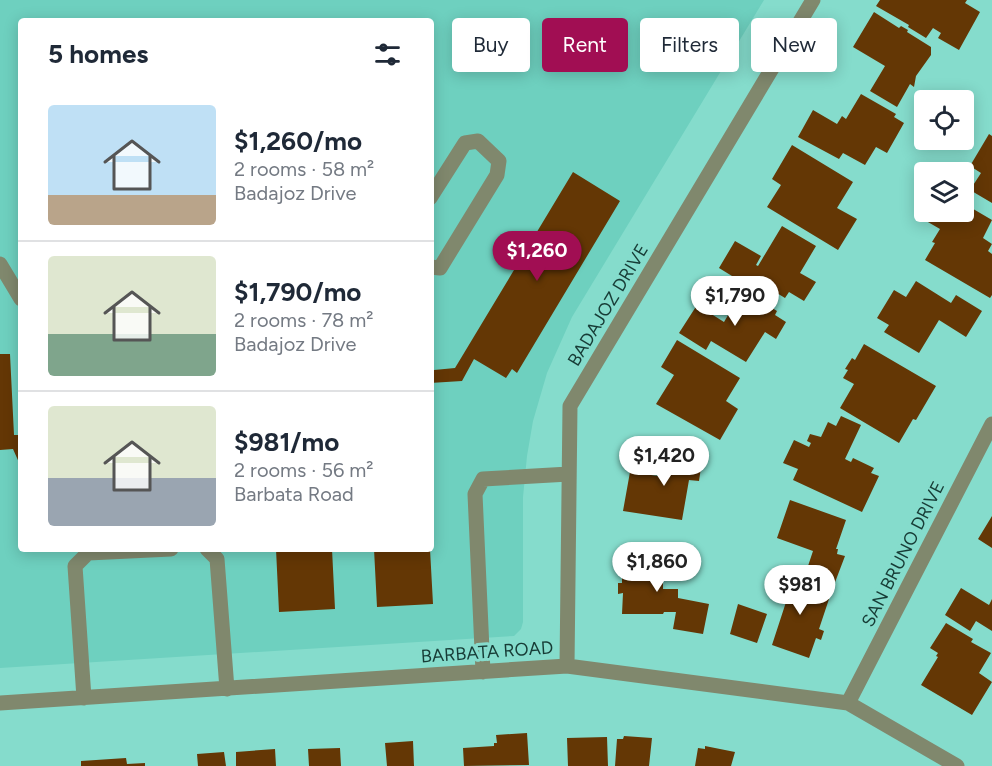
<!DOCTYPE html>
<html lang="en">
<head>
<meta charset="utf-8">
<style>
	body { margin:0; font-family:Figtree,sans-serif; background:#f2f2f3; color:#1f2937; height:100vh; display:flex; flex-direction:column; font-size:22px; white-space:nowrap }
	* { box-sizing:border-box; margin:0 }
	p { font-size:20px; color:#747a83 }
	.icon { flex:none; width:33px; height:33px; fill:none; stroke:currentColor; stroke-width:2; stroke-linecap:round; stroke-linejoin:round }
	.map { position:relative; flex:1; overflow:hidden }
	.drawer { position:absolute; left:18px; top:18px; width:416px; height:534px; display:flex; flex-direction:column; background:#fff; border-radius:6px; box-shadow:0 3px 15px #0003 }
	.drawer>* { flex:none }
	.banner { position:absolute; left:452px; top:18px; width:450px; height:54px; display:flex; gap:12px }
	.buttons { position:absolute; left:914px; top:90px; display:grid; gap:12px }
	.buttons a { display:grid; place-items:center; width:60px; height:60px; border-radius:6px; background:#fff; box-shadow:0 3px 15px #0003; font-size:30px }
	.price { position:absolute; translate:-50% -51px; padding:0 14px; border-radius:21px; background:#fff; color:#222; font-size:20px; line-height:39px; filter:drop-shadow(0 2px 3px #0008) }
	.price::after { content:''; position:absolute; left:50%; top:36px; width:18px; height:14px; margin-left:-9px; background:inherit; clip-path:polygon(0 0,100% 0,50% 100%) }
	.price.current { background:#a10e53; color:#fff }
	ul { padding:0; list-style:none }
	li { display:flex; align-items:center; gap:18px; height:150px; padding:0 30px }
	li+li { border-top:2px solid #e0e1e3 }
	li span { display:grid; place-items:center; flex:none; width:168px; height:120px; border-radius:6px; color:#555 }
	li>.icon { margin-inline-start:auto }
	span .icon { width:72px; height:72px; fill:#fffc; stroke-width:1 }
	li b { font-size:26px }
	h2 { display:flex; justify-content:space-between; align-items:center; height:72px; padding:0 30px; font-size:26px }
	.pill { padding:0 21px; border-radius:6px; background:#fff; box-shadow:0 3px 15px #0003; font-size:21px; line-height:54px }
	.pill.current { background:#a10e53; color:#fff }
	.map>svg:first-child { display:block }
	.built { fill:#6ed0bf; fill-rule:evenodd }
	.building { fill:#643705 }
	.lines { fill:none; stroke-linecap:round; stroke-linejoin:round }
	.minor { stroke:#80886d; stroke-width:15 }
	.labels { text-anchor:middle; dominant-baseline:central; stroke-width:6; stroke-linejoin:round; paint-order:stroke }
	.street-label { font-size:18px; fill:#173c36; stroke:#85dccc }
</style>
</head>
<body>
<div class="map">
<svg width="992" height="766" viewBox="0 0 992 766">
	<rect width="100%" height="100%" fill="#85dccc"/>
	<path class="built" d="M0,0H764L572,317L547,373L533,421L527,456L523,497V622L521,629L514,636L0,668ZM21,21H430V549H21Z"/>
	<path class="building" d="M880,0H967L965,3L980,12L959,50L938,38L941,33L933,28L926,38L908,27L909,25L876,6Z
		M874,12L899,28L901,26L908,30L907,32L931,47V55L916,76L914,87L910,84L897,107L870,91L885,66L853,47Z
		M861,94L896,114L894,117L904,123L887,153L876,147L865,165L843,153L839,159L798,137L813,110L837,124L842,116L846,119Z
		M989,134L992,136V203L970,190L981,173L970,166Z
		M792,145L853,182L837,208L857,219L838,250L767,207L781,185L772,179Z
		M573,172L620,201L517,373L512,369L506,378L474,359L462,381L430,383V340H432L434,370L455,368Z
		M963,203L992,220L983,238L992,244L988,251L992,254V295L990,298L925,260L935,243L932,242L940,229L921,218L924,212H963Z
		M782,226L816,246L800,273L816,282L804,301L789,292L785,298L767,287L763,295L750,287L754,279L750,276L745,284L719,268L735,241L761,256L756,265L758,266Z
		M916,281L951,303L956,295L982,311L966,337L939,320L919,353L884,332L889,325L877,318L894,290L906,297Z
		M743,290L777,311L775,315L786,322L776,339L765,332L746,362L711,341L706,350L679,333L697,305L724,322Z
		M677,340L740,378L726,401L738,409L720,440L656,404L674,375L661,367Z
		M864,344L936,386L916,420L913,419L899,443L840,408L854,384L843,378L848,370L845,369L852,358L855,360Z
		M0,354H10L14,435H21V467L13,449L0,450Z
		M841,416L861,425L845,459L851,462L853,458L874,468L871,473L879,476L862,512L793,480L798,469L783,463L794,440L809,447L811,443L807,441L810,434L821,437L828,422L836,426Z
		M670,449L703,454L699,481L689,480L682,520L623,511L630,472L665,477Z
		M790,500L846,520L836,549H838L837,554L845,556L834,585L805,575L813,551L777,538Z
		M992,516V548L978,539Z
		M276,549H332L335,609L279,612Z
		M374,549H430L433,604L377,607Z
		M622,553H663V589H678V598L709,604L703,634L673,629L676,612H664L663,614H622L623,593L618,594V583H622Z
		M778,575L831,593L819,629L824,631L821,640L816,638L809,658L772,645L787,599L772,593Z
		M961,588L989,605L992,599V631L976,621L970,631L945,615Z
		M738,604L767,614L757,643L730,634Z
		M946,623L973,639L971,642L991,653L979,673L992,682L972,715L921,685L938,657L936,656L938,653L930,648Z
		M527,733L529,765L464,766L463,748L494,746V743H497L496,735Z
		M624,736L652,738L649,766H615L617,739H623Z
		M607,737L608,766H568L567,738Z
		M413,741L414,766H387L385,743Z
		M705,746L735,752L731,766H695L698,748L705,749Z
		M340,748L341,766H309L308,749Z
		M275,749L276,766H236V752Z
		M224,752L226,766H198L197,754Z
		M126,758L127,764L145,763V766H81V761Z"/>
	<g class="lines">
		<path class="minor" d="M430,198L465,143L478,141L499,161L497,175L440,268L430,267
			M0,264L21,299
			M207,549L217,559L227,689
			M567,666L570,406L813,0
			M483,672L475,494L483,479L569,474
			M84,698L75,566L88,553L171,549
			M0,703L567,666L848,703L957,766
			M848,703L992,424"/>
	</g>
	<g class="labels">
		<g class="street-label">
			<text transform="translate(608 305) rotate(-59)">BADAJOZ DRIVE</text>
			<text transform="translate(903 554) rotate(-63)">SAN BRUNO DRIVE</text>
			<text transform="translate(487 652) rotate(-4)">BARBATA ROAD</text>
		</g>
	</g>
</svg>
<div class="buttons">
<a><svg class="icon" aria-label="locate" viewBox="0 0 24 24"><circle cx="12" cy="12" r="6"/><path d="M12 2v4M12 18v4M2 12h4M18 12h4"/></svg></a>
<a><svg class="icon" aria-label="layers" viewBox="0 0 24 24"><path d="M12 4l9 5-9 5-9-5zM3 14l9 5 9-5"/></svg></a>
</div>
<b class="price current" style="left:537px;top:282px">$1,260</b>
<b class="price" style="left:735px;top:327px">$1,790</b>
<b class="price" style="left:664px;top:487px">$1,420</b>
<b class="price" style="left:657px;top:593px">$1,860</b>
<b class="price" style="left:800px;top:616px">$981</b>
<div class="banner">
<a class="pill">Buy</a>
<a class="pill current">Rent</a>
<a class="pill">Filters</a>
<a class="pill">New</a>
</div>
<section class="drawer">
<h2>5 homes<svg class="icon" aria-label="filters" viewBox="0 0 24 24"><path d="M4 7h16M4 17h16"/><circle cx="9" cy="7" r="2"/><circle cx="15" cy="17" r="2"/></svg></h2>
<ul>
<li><span style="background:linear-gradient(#bfe0f5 75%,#b9a48a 0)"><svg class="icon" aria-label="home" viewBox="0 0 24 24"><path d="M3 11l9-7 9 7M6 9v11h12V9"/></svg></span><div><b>$1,260/mo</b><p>2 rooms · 58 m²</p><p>Badajoz Drive</p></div></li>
<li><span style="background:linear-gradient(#dfe7d0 65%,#7fa58c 0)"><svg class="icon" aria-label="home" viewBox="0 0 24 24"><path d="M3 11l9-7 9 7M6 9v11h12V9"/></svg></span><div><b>$1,790/mo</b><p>2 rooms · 78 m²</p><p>Badajoz Drive</p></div></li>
<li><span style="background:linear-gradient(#dfe7d0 60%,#9aa5b1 0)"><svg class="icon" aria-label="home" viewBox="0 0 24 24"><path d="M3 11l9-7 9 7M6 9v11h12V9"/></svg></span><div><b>$981/mo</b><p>2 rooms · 56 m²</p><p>Barbata Road</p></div></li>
</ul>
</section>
</div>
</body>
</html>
